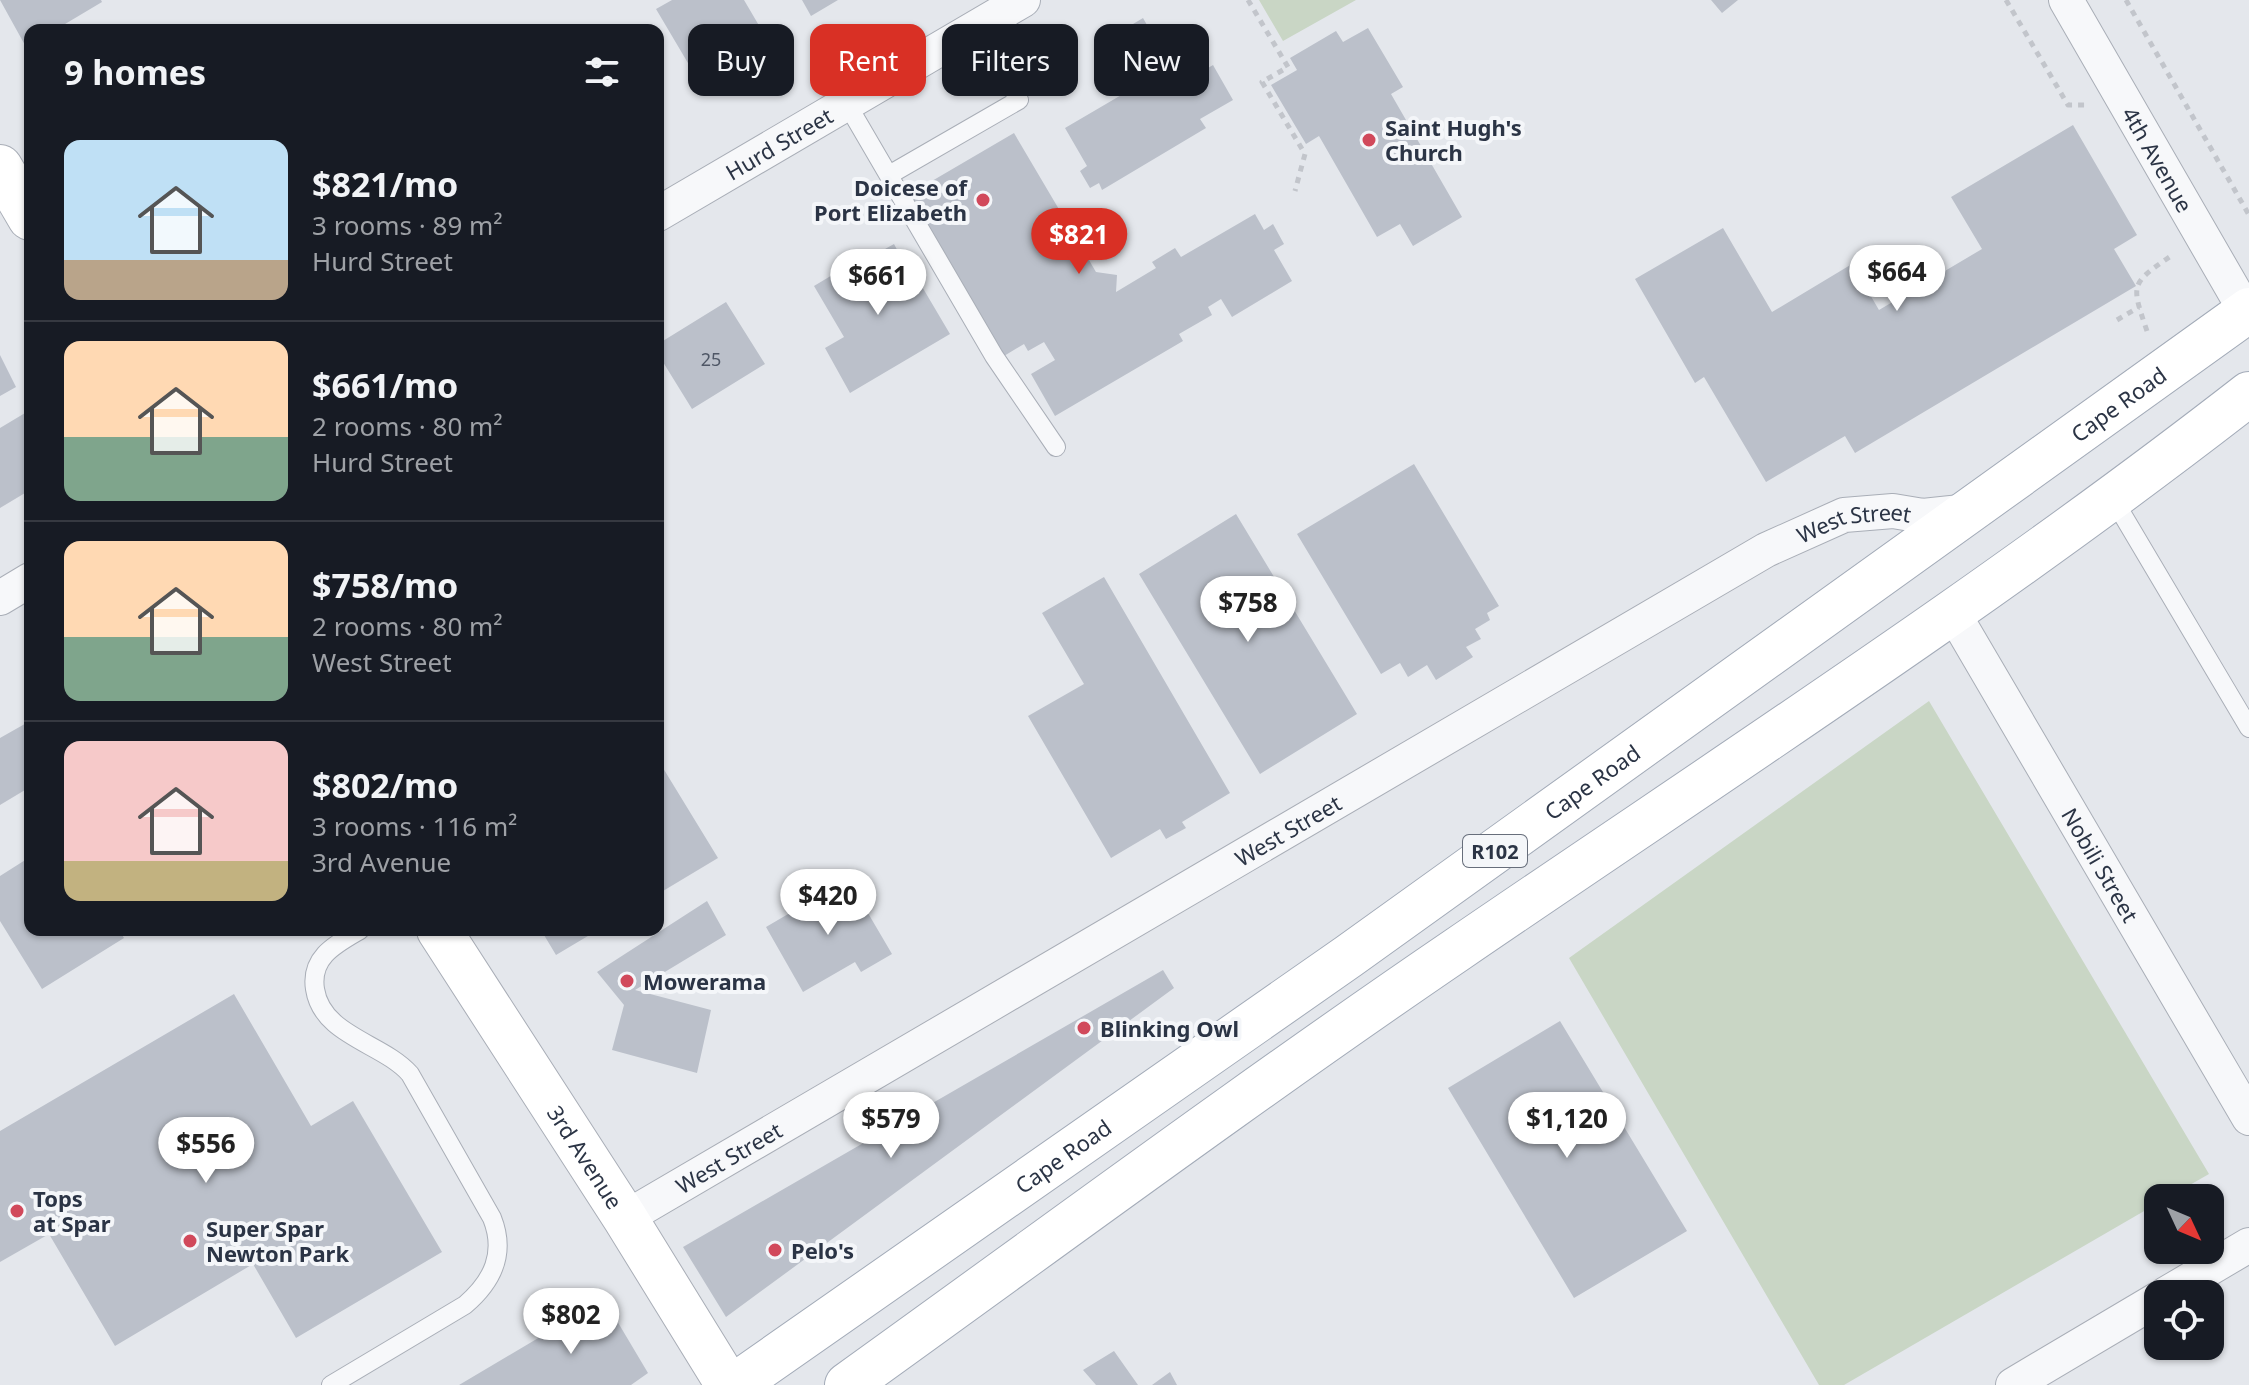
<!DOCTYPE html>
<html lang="en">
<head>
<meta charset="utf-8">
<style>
	body { margin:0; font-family:"Noto Sans",sans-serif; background:#20242c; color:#f1f3f6; height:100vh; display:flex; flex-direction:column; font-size:30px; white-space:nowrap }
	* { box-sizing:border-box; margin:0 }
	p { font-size:26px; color:#9ea1a6 }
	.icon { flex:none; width:44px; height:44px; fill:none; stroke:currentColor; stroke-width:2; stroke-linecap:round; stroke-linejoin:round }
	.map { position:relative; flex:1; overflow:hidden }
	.sheet { position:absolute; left:24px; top:24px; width:640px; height:912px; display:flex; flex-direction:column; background:#171b24; border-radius:16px; box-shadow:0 2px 6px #0004 }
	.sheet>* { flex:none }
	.banner { position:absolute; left:688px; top:24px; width:760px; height:72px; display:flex; gap:16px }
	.needle { width:52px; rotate:134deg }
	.buttons { position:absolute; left:2144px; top:1184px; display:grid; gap:16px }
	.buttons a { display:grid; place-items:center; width:80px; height:80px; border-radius:16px; background:#171b24; box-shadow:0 2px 6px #0004; font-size:40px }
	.price { position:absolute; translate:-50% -68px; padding:0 18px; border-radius:28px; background:#fff; color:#222; font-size:26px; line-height:52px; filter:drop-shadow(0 2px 4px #0008) }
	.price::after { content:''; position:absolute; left:50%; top:48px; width:24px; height:18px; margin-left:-12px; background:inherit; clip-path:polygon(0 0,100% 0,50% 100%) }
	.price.current { background:#d93025; color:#fff }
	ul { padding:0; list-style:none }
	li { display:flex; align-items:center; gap:24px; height:200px; padding:0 40px }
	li+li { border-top:2px solid #363941 }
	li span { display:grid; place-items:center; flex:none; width:224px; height:160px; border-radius:16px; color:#555 }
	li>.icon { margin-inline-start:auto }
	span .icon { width:96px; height:96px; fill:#fffc; stroke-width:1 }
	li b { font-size:34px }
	h2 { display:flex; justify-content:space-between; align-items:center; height:96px; padding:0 40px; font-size:34px }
	.chip { padding:0 28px; border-radius:16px; background:#171b24; box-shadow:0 2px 6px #0004; font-size:28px; line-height:72px }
	.chip.current { background:#d93025; color:#fff }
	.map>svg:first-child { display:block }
	.green { fill:#c9d6c5 }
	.building { fill:#bbc0ca }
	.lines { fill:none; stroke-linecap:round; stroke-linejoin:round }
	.lane-casing { stroke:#a9aeb7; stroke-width:20 }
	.street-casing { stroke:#a9aeb7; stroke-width:36 }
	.secondary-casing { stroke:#a9aeb7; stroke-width:46 }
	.primary-casing { stroke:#a3abb8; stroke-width:46 }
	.path { stroke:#c2c5cb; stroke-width:5; stroke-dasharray:6 6; stroke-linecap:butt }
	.lane { stroke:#f7f8fa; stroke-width:18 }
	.street { stroke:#f7f8fa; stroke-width:34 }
	.secondary { stroke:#fff; stroke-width:44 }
	.primary { stroke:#fff; stroke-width:44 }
	.poi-dot { fill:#d1495b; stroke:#f4f6f9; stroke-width:3 }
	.labels { text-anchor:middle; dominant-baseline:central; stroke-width:8; stroke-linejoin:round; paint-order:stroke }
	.number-label { font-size:18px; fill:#4f5766 }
	.shield { fill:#f4f6f9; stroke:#676e7b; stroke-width:2 }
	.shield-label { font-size:20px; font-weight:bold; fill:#2b3445 }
	.poi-label { font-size:22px; font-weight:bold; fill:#2b3445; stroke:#f4f6f9; text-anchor:start }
	.street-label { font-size:22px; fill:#2b3445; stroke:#f4f6f9 }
</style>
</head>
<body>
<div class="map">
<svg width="2249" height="1385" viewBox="0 0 2249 1385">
	<rect width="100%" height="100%" fill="#e4e7ec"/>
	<path class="green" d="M1259,0H1356L1283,41Z
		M1929,701L2209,1174L2167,1198H2158V1203L1844,1385H1819L1569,958Z"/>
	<path class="building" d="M0,0H101L102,2L55,30H30V45L26,47Z
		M672,0H744L767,39L698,80L656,9Z
		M802,0H838L811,16Z
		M1711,0H1738L1722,13Z
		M1143,18L1181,84L1213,65L1233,100L1200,119L1206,128L1102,190L1099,183L1090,188L1080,171L1087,166L1065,128L1135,87L1108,39Z
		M1368,28L1403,87L1391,94L1462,217L1413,246L1400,224L1377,237L1319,136L1306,144L1271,85L1297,70L1290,58L1336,31L1343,42Z
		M2073,125L2137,235L2114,249L2136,286L1855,453L1845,436L1766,482L1704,377L1695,383L1635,279L1723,228L1772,312L1852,264L1879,310L1982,249L1951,197Z
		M1014,133L1096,272L1117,275L1116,292L1156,268L1152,262L1175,248L1181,257L1255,214L1264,230L1273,224L1284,244L1274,250L1292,281L1232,317L1221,299L1208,307L1212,315L1179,334L1183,341L1055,416L1031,374L1055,360L1044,342L1028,351L1024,344L1004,356L908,195Z
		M894,244L908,270L911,268L950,334L850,393L825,348L844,337L814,286L874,250L876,254Z
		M726,302L765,364L692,409L658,354V344Z
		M0,355L16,387L0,396Z
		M30,410V490L0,508V428Z
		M1414,464L1499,606L1487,613L1490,620L1475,629L1481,639L1466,647L1473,657L1436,680L1427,665L1408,677L1400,663L1381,674L1297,534Z
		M1236,514L1357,714L1260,774L1139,574Z
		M1104,577L1230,793L1182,822L1186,828L1166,839L1160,829L1111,858L1028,716L1084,684L1042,613Z
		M30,721V787L0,805V738Z
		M663,768L718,858L658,894V771Z
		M30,857V930H119L124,938L42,989L0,921V876Z
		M848,879L892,954L861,972L855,962L803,992L766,927Z
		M707,901L726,935L635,990L711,1010L697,1073L612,1050L624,1005L597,972Z
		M541,930H598L556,955Z
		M1163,970L1174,988L726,1317L683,1247Z
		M234,994L311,1126L353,1101L442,1252L296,1338L253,1264L115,1346L49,1234L0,1262V1131Z
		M1560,1021L1687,1231L1574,1298L1448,1088Z
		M604,1299L648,1373L631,1385H459Z
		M1114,1351L1138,1385H1096L1083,1370Z
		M1170,1372L1177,1385H1152Z"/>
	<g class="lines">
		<g class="lane-casing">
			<path id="lane" d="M847,104L994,356L1056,447
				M889,175L1019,100L977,27
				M2112,497L2249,728
				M331,1385L465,1305C493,1281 506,1253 492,1218L410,1074C383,1043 322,1036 315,989C310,957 336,944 360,930"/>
		</g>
		<g class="street-casing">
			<g id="street">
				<path id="s1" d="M2066,0L2249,317"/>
				<path id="s2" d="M658,214L1023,0"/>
				<path d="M0,598L30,580"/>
				<path id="s3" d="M1952,611L2249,1118"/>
				<path id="s4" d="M625,1218L1766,550L1844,515L1893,511L1923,516L1970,511"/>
				<path d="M2166,1294L2249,1245"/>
				<path d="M2013,1385L2158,1299"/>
			</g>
		</g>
		<g class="secondary-casing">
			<g id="secondary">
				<path d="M0,167L30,218"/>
				<path id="s5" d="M439,930L625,1218L728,1385"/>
			</g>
		</g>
		<g class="primary-casing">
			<g id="primary">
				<path id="s6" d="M735,1385L1349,956L2249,310"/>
				<path d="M847,1385C1050,1239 1251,1090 1458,949C1724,767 1995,592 2249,394"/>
			</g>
		</g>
		<path class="path" d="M1248,0L1288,67L1262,82L1305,154L1295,191
			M2006,0L2068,105H2085
			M2126,0L2249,215
			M2117,320L2139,307
			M2147,331C2131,284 2130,284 2171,256"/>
		<use href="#lane" class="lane"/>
		<use href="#street" class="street"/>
		<use href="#secondary" class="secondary"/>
		<use href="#primary" class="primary"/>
	</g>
	<g class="poi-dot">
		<circle cx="1369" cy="140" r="8"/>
		<circle cx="983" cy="200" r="8"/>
		<circle cx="627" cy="981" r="8"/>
		<circle cx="1084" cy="1028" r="8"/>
		<circle cx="17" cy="1211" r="8"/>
		<circle cx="190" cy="1241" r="8"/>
		<circle cx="775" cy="1250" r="8"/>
	</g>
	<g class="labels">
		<g class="number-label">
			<text x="711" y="359">25</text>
		</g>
		<rect class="shield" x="1463" y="835" width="64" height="32" rx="6"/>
		<g class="shield-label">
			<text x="1495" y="851">R102</text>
		</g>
		<g class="poi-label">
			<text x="1385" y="127">Saint Hugh's<tspan x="1385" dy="25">Church</tspan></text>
			<text x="967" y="187" text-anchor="end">Doicese of<tspan x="967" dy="25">Port Elizabeth</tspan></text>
			<text x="643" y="981">Mowerama</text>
			<text x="1100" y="1028">Blinking Owl</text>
			<text x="33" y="1198">Tops<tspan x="33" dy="25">at Spar</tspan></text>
			<text x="206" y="1228">Super Spar<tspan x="206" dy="25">Newton Park</tspan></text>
			<text x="791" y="1250">Pelo's</text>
		</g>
		<g class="street-label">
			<text stroke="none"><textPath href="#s2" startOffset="140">Hurd Street</textPath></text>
			<text stroke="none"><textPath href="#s1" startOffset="184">4th Avenue</textPath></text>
			<text stroke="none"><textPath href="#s6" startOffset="1696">Cape Road</textPath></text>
			<text stroke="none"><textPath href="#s4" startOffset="1416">West Street</textPath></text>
			<text stroke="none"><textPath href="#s6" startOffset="1048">Cape Road</textPath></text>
			<text stroke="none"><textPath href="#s4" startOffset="768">West Street</textPath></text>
			<text stroke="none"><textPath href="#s3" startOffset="294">Nobili Street</textPath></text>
			<text stroke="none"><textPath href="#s5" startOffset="270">3rd Avenue</textPath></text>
			<text stroke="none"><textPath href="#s6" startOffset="400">Cape Road</textPath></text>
			<text stroke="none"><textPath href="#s4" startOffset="120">West Street</textPath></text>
		</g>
	</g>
</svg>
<div class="buttons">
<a><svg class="needle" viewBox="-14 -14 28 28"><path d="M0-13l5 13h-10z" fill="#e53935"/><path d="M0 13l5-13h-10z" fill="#9ea1a6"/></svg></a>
<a><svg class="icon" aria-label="locate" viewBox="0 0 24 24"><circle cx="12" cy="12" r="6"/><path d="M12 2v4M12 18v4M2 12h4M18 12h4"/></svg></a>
</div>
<b class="price current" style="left:1079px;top:276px">$821</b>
<b class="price" style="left:1897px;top:313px">$664</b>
<b class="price" style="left:878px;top:317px">$661</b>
<b class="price" style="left:1248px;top:644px">$758</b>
<b class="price" style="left:828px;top:937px">$420</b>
<b class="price" style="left:891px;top:1160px">$579</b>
<b class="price" style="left:1567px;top:1160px">$1,120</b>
<b class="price" style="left:206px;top:1185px">$556</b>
<b class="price" style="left:571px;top:1356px">$802</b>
<div class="banner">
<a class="chip">Buy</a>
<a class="chip current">Rent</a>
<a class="chip">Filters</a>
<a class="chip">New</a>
</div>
<section class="sheet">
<h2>9 homes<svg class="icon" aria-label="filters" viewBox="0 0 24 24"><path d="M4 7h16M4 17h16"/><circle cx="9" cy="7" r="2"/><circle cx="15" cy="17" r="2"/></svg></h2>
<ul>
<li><span style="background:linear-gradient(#bfe0f5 75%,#b9a48a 0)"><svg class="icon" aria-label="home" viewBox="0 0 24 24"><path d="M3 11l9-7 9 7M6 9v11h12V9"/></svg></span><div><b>$821/mo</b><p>3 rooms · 89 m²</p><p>Hurd Street</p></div></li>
<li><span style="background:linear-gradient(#ffd9b3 60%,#7fa58c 0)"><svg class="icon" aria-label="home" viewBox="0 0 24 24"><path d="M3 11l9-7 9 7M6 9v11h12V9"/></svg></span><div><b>$661/mo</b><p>2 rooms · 80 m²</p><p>Hurd Street</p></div></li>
<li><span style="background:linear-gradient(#ffd9b3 60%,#7fa58c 0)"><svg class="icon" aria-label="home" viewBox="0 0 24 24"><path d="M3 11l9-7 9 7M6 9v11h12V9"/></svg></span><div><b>$758/mo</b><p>2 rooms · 80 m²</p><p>West Street</p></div></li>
<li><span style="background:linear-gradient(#f6c9c9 75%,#c2b280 0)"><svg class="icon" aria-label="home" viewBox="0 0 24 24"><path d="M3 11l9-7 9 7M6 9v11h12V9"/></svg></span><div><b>$802/mo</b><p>3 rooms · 116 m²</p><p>3rd Avenue</p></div></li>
</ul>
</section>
</div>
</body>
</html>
